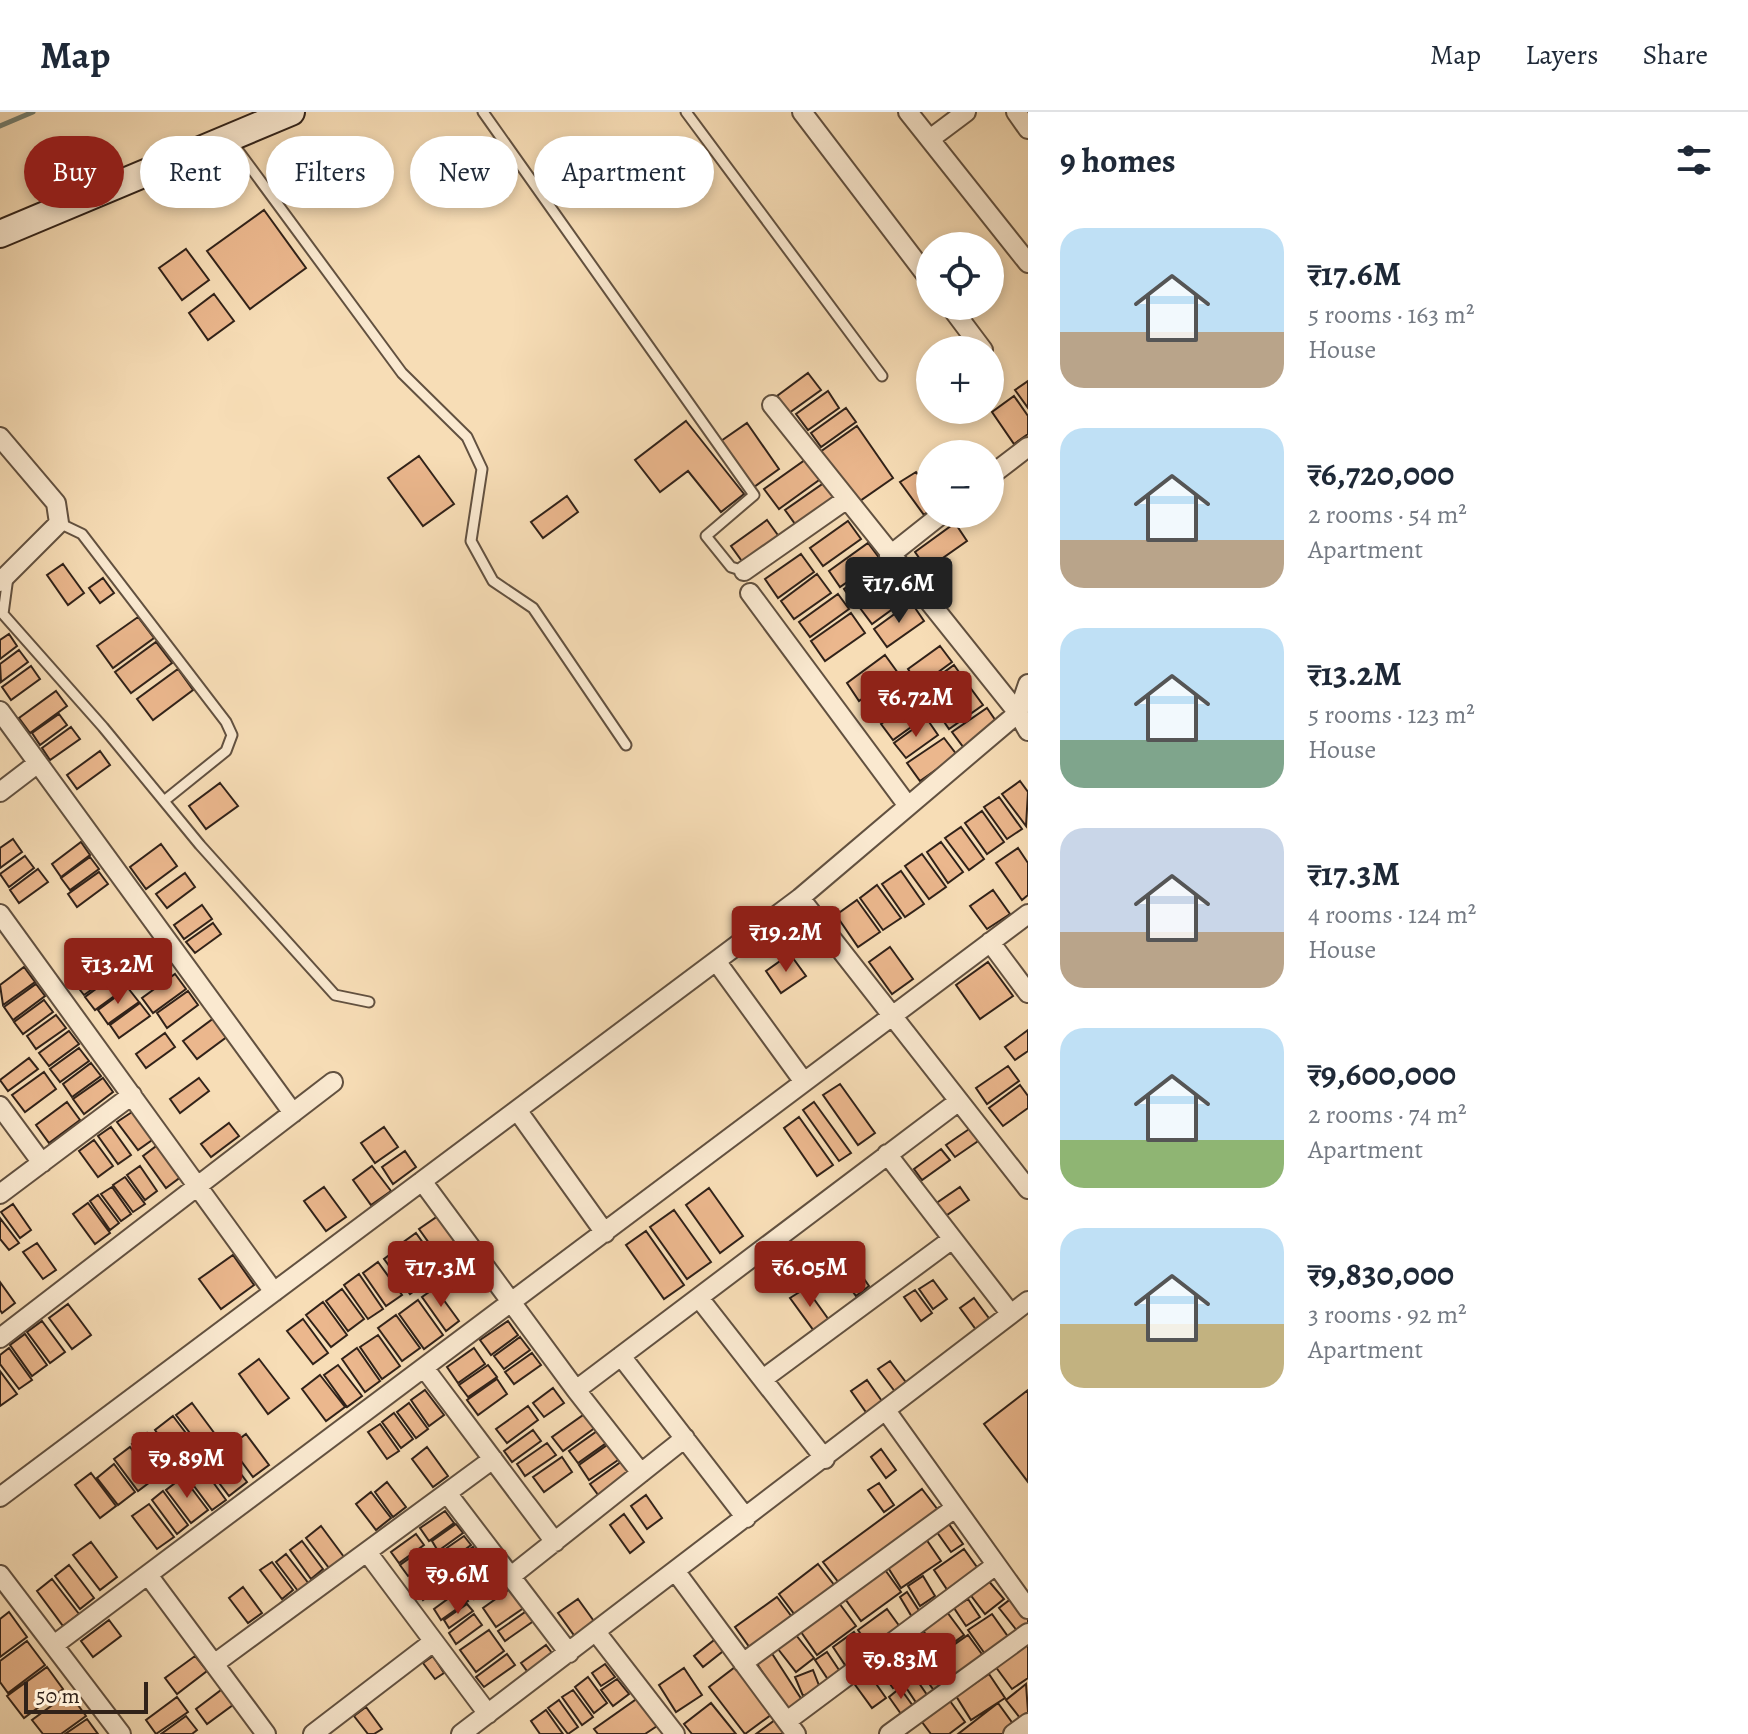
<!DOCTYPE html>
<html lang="en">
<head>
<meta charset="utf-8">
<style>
	body { margin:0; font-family:Alegreya,serif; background:#f2f2f3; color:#1f2937; height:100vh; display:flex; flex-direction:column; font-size:30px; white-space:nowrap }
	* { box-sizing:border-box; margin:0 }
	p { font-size:26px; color:#747a83 }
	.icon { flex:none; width:44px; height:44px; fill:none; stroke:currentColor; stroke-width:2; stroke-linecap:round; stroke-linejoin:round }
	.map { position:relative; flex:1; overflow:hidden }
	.drawer { display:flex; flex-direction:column; background:#fff; width:720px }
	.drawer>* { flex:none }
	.banner { position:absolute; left:24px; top:24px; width:760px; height:72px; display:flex; gap:16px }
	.controls { position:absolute; left:916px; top:120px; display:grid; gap:16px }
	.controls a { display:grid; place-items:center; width:88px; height:88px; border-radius:50%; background:#fff; box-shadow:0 4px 12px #0003; font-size:40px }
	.scale { position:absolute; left:24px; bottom:20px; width:124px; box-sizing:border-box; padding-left:8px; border:4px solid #312219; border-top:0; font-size:22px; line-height:28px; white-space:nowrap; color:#312219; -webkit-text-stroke:6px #fae9d0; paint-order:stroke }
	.price { position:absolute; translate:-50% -68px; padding:0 18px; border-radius:8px; background:#8f2418; color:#fff; font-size:26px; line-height:52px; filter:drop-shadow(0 2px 4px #0008) }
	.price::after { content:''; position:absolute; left:50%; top:48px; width:24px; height:18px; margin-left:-12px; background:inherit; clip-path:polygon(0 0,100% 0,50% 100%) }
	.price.current { background:#222; color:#fff }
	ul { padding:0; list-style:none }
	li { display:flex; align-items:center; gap:24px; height:200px; padding:0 32px }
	li span { display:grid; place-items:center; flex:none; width:224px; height:160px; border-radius:24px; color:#555 }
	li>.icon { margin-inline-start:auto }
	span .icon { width:96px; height:96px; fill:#fffc; stroke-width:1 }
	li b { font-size:34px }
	h2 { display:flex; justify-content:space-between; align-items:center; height:96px; padding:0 32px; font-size:34px }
	.tag { padding:0 28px; border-radius:36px; background:#fff; box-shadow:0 4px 12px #0003; font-size:28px; line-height:72px }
	.tag.current { background:#8f2418; color:#fff }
	header { display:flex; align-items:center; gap:48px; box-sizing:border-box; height:112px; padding:0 40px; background:#fff; border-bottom:2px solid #e0e1e3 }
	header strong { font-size:38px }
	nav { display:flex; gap:44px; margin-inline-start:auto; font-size:28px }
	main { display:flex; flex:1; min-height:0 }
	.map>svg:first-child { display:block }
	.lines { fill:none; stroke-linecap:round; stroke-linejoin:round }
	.stream { stroke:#727e71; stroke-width:5 }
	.building { fill:#ebb78d; stroke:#312219; stroke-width:2 }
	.lane-casing { stroke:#625140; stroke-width:13 }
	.street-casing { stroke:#625140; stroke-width:22 }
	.secondary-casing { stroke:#312219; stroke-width:30 }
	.lane { stroke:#fae9d0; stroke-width:9 }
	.street { stroke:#fae9d0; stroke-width:18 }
	.secondary { stroke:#fae9d0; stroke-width:26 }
</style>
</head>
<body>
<header>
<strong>Map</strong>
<nav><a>Map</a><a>Layers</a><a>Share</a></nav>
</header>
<main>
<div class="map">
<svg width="1028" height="1622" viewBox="0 0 1028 1622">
	<rect width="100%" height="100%" fill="#f7ddb6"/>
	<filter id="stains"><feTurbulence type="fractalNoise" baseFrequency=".0025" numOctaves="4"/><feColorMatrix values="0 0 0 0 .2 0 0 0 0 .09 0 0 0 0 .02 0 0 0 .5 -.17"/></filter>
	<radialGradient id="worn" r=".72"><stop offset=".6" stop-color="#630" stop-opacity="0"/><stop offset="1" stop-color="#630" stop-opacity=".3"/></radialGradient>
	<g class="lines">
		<path class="stream" d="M0,14L33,0"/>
	</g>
	<path class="building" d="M264,98L306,156L250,197L207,139Z
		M186,137L209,168L182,188L159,156Z
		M214,182L234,209L208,228L189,201Z
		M808,261L821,278L789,301L777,284Z
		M1028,269V296L1015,278Z
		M828,279L839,296L808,318L796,302Z
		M1014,284L1028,304V322L1014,332L992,300Z
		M846,296L856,310L821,335L811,321Z
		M686,309L744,382L721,400L688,359L660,380L635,348Z
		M747,311L779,357L754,375L721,329Z
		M857,314L893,366L857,391L820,340Z
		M812,343L826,363L779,397L764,377Z
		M419,344L454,392L423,414L388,366Z
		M916,360L930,380V398L924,403L900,370Z
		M831,366L843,383L798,416L785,398Z
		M567,384L578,400L543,426L531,410Z
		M767,408L780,426L744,452L731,434Z
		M848,409L861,427L823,454L810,436Z
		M955,411L967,429L927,457L915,440Z
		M868,431L880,447L840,475L829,459Z
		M801,442L814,460L778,486L765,467Z
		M882,449L894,466L855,493L844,477Z
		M63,452L84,481L68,493L47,463Z
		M817,462L831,481L794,507L781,489Z
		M103,466L114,481L100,491L89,476Z
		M898,469L909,485L872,512L860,496Z
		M838,482L849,497L810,525L799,510Z
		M911,490L924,509L887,535L874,517Z
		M851,501L865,521L825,549L811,529Z
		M138,505L154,526L113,556L97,534Z
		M9,522L17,534L0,547V528Z
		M156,530L172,551L131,581L115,560Z
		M940,534L952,550L919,574L908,557Z
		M19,538L28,550L1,570L0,552Z
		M885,543L898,561L859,589L847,571Z
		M954,553L966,570L934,594L921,577Z
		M31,554L40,567L11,588L2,575Z
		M178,557L193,578L153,608L137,587Z
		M969,574L983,593L949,617L936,598Z
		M56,579L67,594L30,621L19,606Z
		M913,588L925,605L893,628L881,612Z
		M987,596L998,612L964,636L952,620Z
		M59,602L67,613L40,633L32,621Z
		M927,607L938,623L906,646L894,631Z
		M71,615L80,627L50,648L42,636Z
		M944,626L957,643L920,669L907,651Z
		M100,639L110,653L77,677L67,663Z
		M1020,669L1028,680L1026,714L1002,682Z
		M220,671L238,694L206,717L189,694Z
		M999,685L1022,717L1007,727L984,695Z
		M982,699L1004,730L987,742L965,711Z
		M961,715L984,747L969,758L945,726Z
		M13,727L22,740L0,756V736Z
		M81,730L90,743L61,765L52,752Z
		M941,730L963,760L948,771L927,740Z
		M161,732L177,754L146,777L130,755Z
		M1018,736L1028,751V783L1022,788L996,751Z
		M922,742L946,775L929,787L905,754Z
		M25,744L34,756L9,775L0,762Z
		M90,745L99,757L70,778L61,766Z
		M38,757L48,770L19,791L10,778Z
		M901,759L924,792L905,805L882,772Z
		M99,760L108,772L77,795L68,782Z
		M185,761L195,775L167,796L156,782Z
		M877,773L901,806L883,818L860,786Z
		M993,778L1010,802L987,817L970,794Z
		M857,788L880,820L858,835L836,803Z
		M202,793L212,807L184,827L174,813Z
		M213,811L221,822L195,841L186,830Z
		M890,835L913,867L892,882L869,850Z
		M790,842L806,864L781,881L766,859Z
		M101,849L112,863L84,883L73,869Z
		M988,850L1013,884L980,907L956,873Z
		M24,855L35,870L3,893L0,873Z
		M175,862L186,877L153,901L142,886Z
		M115,863L124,877L95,898L85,885Z
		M36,872L45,884L13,908L4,895Z
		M128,876L139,890L108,912L98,898Z
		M188,879L198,893L167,916L157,901Z
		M44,888L53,900L23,922L14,910Z
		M140,891L150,904L119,926L110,913Z
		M56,903L66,916L36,937L27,924Z
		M214,906L228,924L197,947L183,929Z
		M1028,918V939L1015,948L1005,935Z
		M69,919L79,932L49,954L39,941Z
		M165,921L175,935L146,956L136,942Z
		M79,936L89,949L60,970L50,957Z
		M29,946L38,957L8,979L0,968Z
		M91,951L101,964L72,985L63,972Z
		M1008,954L1019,969L987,992L976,976Z
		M44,960L56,977L25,1000L12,983Z
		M103,966L113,980L84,1002L73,987Z
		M199,966L209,979L180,1001L170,987Z
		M840,972L875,1021L858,1033L823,983Z
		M1020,973L1028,984V996L1003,1014L989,996Z
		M67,990L80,1008L49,1031L36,1013Z
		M814,990L851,1041L839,1049L803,998Z
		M135,998L155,1026L138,1038L117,1010Z
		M799,1005L833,1053L817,1064L784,1016Z
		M229,1011L239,1024L211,1045L201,1032Z
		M975,1013L984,1025L955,1045L946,1033Z
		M111,1015L131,1043L118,1052L98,1024Z
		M384,1015L398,1035L375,1051L361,1031Z
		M94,1028L113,1054L98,1065L79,1039Z
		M159,1032L182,1064L166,1076L143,1044Z
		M941,1037L950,1048L922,1068L914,1057Z
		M405,1039L416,1055L393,1072L382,1055Z
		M140,1054L157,1079L145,1088L127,1063Z
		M372,1054L391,1079L371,1093L353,1068Z
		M125,1065L145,1092L133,1100L113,1073Z
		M112,1075L131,1102L121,1109L101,1082Z
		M324,1075L346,1105L326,1119L304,1089Z
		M960,1075L969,1088L944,1105L935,1092Z
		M709,1076L743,1124L720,1141L686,1093Z
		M98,1083L119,1111L110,1118L90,1089Z
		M88,1091L110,1121L95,1132L73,1102Z
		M13,1092L31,1118L20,1126L1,1100Z
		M674,1098L711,1150L687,1167L650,1115Z
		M438,1104L461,1136L442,1149L419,1117Z
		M0,1106L19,1131L9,1138L0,1127Z
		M646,1119L684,1173L664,1187L626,1133Z
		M416,1121L441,1156L426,1166L402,1131Z
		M37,1131L56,1158L43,1167L23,1140Z
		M400,1135L425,1171L410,1182L384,1147Z
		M846,1141L869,1174L856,1184L832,1151Z
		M233,1143L254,1173L221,1197L199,1167Z
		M378,1150L402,1183L386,1194L363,1161Z
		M359,1162L383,1197L368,1207L344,1173Z
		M933,1168L947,1187L933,1197L919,1177Z
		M0,1170L15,1191L2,1201L0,1198Z
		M435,1176L459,1209L446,1219L422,1185Z
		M806,1176L829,1208L814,1219L790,1186Z
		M342,1177L364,1207L348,1219L326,1189Z
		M915,1178L932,1201L921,1209L904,1185Z
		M974,1186L991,1209L977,1219L960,1196Z
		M418,1188L443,1223L424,1237L399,1202Z
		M323,1190L347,1223L331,1235L306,1203Z
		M68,1192L91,1223L72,1237L49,1206Z
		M396,1203L420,1236L402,1249L378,1216Z
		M303,1207L328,1241L313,1252L287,1219Z
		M42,1209L65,1240L50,1251L27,1220Z
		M508,1209L518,1223L491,1243L480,1228Z
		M25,1222L47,1253L32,1264L10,1233Z
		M378,1223L400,1254L382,1267L360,1235Z
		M520,1225L530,1238L504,1257L494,1244Z
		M9,1236L32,1268L19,1277L0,1252V1243Z
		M357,1236L380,1269L365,1280L342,1247Z
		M474,1236L485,1252L458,1271L447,1255Z
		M532,1241L541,1253L514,1272L505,1260Z
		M259,1247L289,1286L268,1302L239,1262Z
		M890,1249L908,1273L896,1281L878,1257Z
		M338,1253L362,1284L347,1295L324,1263Z
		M488,1253L497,1265L468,1285L459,1273Z
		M0,1259L17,1282L0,1294Z
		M320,1263L345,1295L326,1309L302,1277Z
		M497,1267L507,1282L478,1303L467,1288Z
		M867,1268L884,1292L868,1303L851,1279Z
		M553,1276L564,1291L544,1305L533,1291Z
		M425,1278L444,1303L429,1314L411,1288Z
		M1028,1278V1370L984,1312Z
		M192,1291L215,1322L200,1334L176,1303Z
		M409,1291L428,1317L416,1326L397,1300Z
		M528,1294L538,1308L507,1331L496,1317Z
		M394,1301L413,1327L401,1336L382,1310Z
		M586,1301L596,1315L563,1339L552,1325Z
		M173,1304L198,1337L179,1351L155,1318Z
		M380,1312L399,1339L387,1347L368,1320Z
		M600,1317L609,1329L578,1351L569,1339Z
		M533,1318L541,1329L512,1350L504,1339Z
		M147,1321L172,1354L157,1365L132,1332Z
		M246,1322L269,1353L253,1365L230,1334Z
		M547,1331L556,1343L525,1364L517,1352Z
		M610,1331L621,1346L589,1368L579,1353Z
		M130,1335L154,1367L138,1379L114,1347Z
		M427,1335L448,1364L433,1375L412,1347Z
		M222,1337L247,1370L229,1384L204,1351Z
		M881,1337L896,1358L886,1366L871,1345Z
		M562,1345L572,1360L544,1380L533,1365Z
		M625,1347L634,1359L599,1384L590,1372Z
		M114,1352L135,1380L118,1393L97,1366Z
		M202,1355L226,1388L212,1398L188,1366Z
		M91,1361L116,1394L100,1406L75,1373Z
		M183,1365L208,1398L191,1411L166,1378Z
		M387,1370L406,1395L393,1405L375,1380Z
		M879,1371L894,1393L884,1400L868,1378Z
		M922,1377L938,1398L839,1471L823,1450Z
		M163,1379L188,1413L177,1422L152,1388Z
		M371,1380L391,1406L376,1418L356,1392Z
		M646,1383L662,1406L647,1417L631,1394Z
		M149,1392L174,1425L157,1437L132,1404Z
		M445,1399L454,1411L429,1429L420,1416Z
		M624,1402L644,1430L630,1441L610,1413Z
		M946,1408L963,1432L951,1440L934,1416Z
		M456,1412L463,1421L438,1439L432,1429Z
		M321,1414L344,1445L329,1456L306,1426Z
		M416,1422L424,1433L399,1451L391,1440Z
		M464,1424L471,1433L448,1450L441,1440Z
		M926,1427L941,1449L901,1476L887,1454Z
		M302,1429L323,1457L311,1467L290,1438Z
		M91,1430L117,1465L100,1478L73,1443Z
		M473,1435L480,1446L457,1463L449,1451Z
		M964,1437L979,1458L948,1479L934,1458Z
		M421,1438L429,1450L408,1464L400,1453Z
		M286,1442L309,1472L298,1479L276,1450Z
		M272,1450L293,1478L282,1487L260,1458Z
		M818,1452L835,1474L795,1503L779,1482Z
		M69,1453L94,1486L80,1497L55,1464Z
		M883,1455L901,1480L861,1509L843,1484Z
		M488,1456L498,1470L474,1487L464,1473Z
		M433,1462L442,1474L423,1488L415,1475Z
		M923,1464L935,1484L920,1494L908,1474Z
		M52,1467L79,1502L63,1514L37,1479Z
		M987,1467L1004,1487L985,1502L969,1481Z
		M514,1474L528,1493L496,1515L483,1496Z
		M243,1475L262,1501L248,1511L229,1486Z
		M460,1478L468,1489L441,1508L434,1497Z
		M907,1480L920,1500L912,1505L900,1485Z
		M777,1485L792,1505L750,1536L735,1515Z
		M1012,1486L1028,1507V1513L1018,1520L999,1496Z
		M578,1487L596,1512L576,1526L558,1501Z
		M968,1487L980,1505L966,1514L954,1496Z
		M839,1491L856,1514L817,1543L801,1520Z
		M467,1492L473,1499L449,1516L444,1508Z
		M887,1497L903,1519L874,1541L858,1518Z
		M528,1498L535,1508L505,1529L498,1519Z
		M9,1500L27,1525L0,1545V1507Z
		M947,1500L964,1523L939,1541L922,1517Z
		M474,1502L482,1513L456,1532L449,1521Z
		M992,1502L1009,1526L985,1542L968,1518Z
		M109,1508L121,1524L93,1545L81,1529Z
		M489,1518L504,1539L476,1560L460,1538Z
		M854,1520L869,1541L847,1556L833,1535Z
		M916,1522L933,1542L919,1555L901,1535Z
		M796,1523L814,1546L796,1560L778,1537Z
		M968,1523L984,1545L954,1567L938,1544Z
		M718,1525L727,1536L703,1555L694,1544Z
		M27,1529L45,1553L8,1581L0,1570V1549Z
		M1028,1530V1566L1012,1577L995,1554Z
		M546,1533L555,1545L530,1563L521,1551Z
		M896,1537L913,1560L893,1576L876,1553Z
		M771,1540L802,1588L786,1598L756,1550Z
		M827,1540L841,1561L829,1569L815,1548Z
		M507,1542L515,1553L484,1575L476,1565Z
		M195,1544L207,1559L177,1582L165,1566Z
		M433,1544L444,1561L435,1567L423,1551Z
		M605,1552L615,1565L601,1574L592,1561Z
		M739,1552L775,1600L745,1622L709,1575Z
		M929,1552L944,1574L935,1580L920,1559Z
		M47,1555L63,1577L24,1606L7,1584Z
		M684,1556L702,1583L676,1600L659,1573Z
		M813,1558L820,1576L803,1584L795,1565Z
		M867,1559L886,1586L872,1596L853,1570Z
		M989,1562L1005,1586L971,1608L956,1584Z
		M914,1564L932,1590L921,1598L903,1571Z
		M588,1565L607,1591L594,1601L575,1575Z
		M617,1567L629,1582L613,1594L601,1578Z
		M1026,1572L1028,1600L1020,1606L1006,1588Z
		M225,1575L237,1590L207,1612L196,1597Z
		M900,1576L913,1594L901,1602L889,1585Z
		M573,1578L593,1605L582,1613L562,1585Z
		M69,1581L86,1604L61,1622H43L32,1608Z
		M177,1585L188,1600L156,1622L146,1608Z
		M638,1586L657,1614L645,1622H598L594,1617Z
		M559,1588L578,1615L568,1622L548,1596Z
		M950,1589L965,1610L949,1622H931L922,1610Z
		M711,1591L736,1622H692L684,1612Z
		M998,1591L1016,1616L1007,1622H958Z
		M366,1595L382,1617L374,1622H368L354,1604Z
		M546,1598L563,1622H540L531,1609Z
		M186,1604L197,1618L192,1622H161Z
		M87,1607L98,1622H65Z
		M775,1608L786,1622H756Z"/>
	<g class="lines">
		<g class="lane-casing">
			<path id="lane" d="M483,0L754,383L706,424L731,455L744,459
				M686,0L882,264
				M231,29L402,261L467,325L482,357L471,429L493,469L533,496L626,633
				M59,411L82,422L226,610L232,623L226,639L164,689
				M8,465L3,502L103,615L200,733L335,883L369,890"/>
		</g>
		<g class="street-casing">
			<path id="street" d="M802,0L930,168
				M908,0L1028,151
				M1016,0L1028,17
				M930,27L966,0
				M950,194L983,238
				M772,293L1018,601L1028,619
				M0,325L56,391L59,411L0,470
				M990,364L1028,335
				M889,444L942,402
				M744,459L847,387
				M750,481L908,694
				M0,599L293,1001
				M0,680L38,651
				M800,786L1028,1077
				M0,802L274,1180
				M990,830L1028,881
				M716,849L804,970
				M0,994L42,1051
				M517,998L605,1121
				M887,1042L1010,1201
				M422,1069L576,1278L959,989
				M0,1082L132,983
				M699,1186L825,1347
				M0,1226L333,970
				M621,1244L746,1406
				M425,1257L555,1430
				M763,1267L951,1128
				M576,1278L641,1361
				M887,1300L1028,1497
				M447,1381L569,1541
				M0,1385L800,786L1018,601L1028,572
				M367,1440L488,1602
				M676,1460L796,1622
				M0,1463L121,1622
				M148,1463L266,1622
				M510,1465L685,1326
				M596,1520L675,1622
				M54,1533L1028,802
				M743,1551L955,1396
				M214,1552L493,1347
				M787,1609L996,1453
				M313,1622L433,1530
				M461,1622L1028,1189
				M889,1622L1028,1521
				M1013,1622L1028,1611"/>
		</g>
		<g class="secondary-casing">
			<path id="secondary" d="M0,122L291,0"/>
		</g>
		<use href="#lane" class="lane"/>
		<use href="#street" class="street"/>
		<use href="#secondary" class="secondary"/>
	</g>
	<rect width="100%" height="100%" filter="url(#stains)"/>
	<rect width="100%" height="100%" fill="url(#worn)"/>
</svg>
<div class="controls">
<a><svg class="icon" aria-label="locate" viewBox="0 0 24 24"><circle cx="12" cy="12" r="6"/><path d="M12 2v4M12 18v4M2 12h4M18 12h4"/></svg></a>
<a>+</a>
<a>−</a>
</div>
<div class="scale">50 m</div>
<b class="price current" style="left:899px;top:513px">₹17.6M</b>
<b class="price" style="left:916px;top:627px">₹6.72M</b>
<b class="price" style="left:786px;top:862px">₹19.2M</b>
<b class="price" style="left:118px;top:894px">₹13.2M</b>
<b class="price" style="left:441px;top:1197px">₹17.3M</b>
<b class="price" style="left:810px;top:1197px">₹6.05M</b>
<b class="price" style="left:187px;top:1388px">₹9.89M</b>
<b class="price" style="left:458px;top:1504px">₹9.6M</b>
<b class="price" style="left:901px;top:1589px">₹9.83M</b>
<div class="banner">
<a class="tag current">Buy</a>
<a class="tag">Rent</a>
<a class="tag">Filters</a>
<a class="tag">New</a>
<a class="tag">Apartment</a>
</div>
</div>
<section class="drawer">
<h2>9 homes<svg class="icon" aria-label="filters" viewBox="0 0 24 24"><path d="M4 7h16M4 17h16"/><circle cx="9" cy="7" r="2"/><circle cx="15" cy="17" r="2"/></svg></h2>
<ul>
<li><span style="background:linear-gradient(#bfe0f5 65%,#b9a48a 0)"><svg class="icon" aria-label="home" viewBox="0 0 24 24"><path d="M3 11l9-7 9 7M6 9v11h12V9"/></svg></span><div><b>₹17.6M</b><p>5 rooms · 163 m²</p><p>House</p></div></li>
<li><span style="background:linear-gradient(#bfe0f5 70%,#b9a48a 0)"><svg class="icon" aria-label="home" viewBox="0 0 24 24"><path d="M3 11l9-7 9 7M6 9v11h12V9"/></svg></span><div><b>₹6,720,000</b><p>2 rooms · 54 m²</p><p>Apartment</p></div></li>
<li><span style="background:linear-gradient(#bfe0f5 70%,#7fa58c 0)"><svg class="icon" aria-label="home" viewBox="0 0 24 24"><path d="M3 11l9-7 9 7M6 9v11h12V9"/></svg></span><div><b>₹13.2M</b><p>5 rooms · 123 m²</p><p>House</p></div></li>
<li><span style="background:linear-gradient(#c9d6e8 65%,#b9a48a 0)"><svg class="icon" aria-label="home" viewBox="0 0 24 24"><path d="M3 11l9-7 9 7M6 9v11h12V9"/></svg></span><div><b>₹17.3M</b><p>4 rooms · 124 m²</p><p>House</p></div></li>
<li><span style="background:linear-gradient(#bfe0f5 70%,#8fb573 0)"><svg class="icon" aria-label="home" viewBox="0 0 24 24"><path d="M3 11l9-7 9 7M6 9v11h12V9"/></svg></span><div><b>₹9,600,000</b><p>2 rooms · 74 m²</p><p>Apartment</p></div></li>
<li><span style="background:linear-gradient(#bfe0f5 60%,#c2b280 0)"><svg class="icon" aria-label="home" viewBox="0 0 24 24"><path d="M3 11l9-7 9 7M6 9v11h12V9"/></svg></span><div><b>₹9,830,000</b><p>3 rooms · 92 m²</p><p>Apartment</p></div></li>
</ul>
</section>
</main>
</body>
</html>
